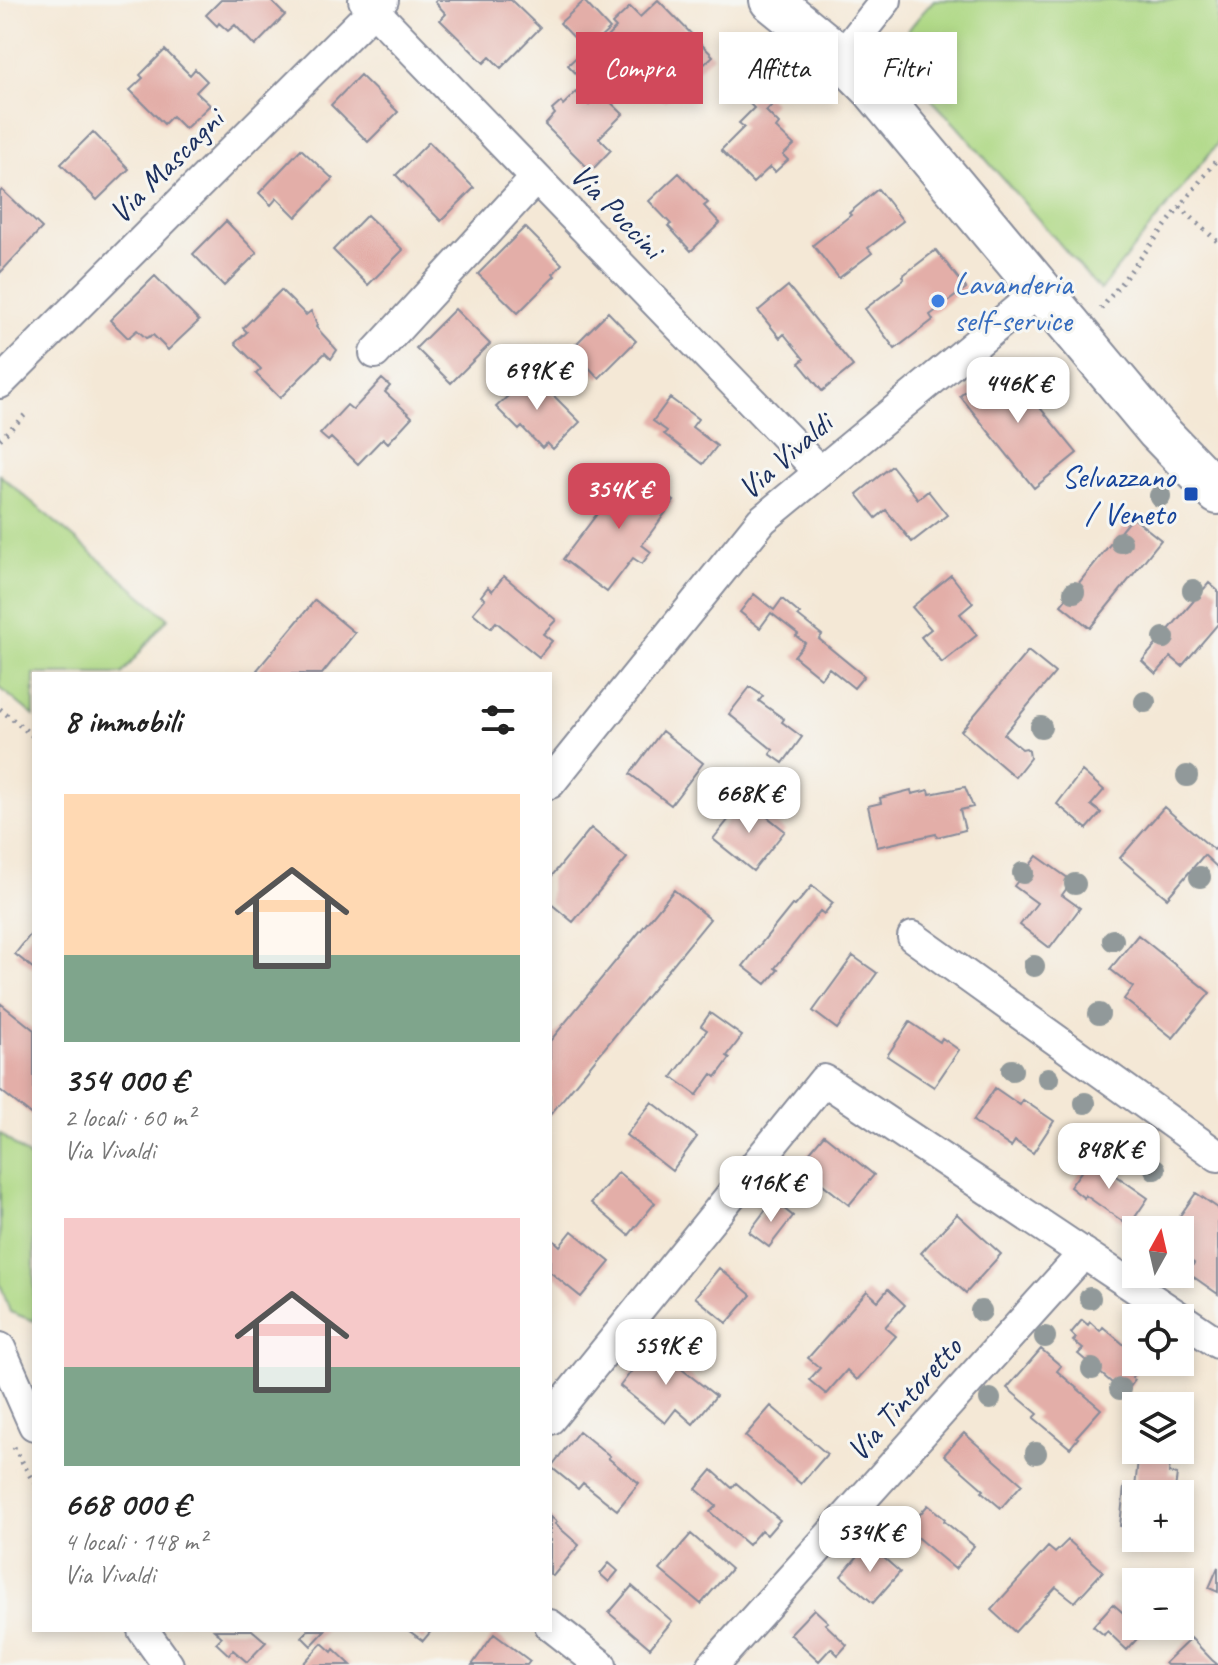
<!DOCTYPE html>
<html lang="it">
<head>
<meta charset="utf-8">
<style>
	body { margin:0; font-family:Caveat,sans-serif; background:#f6f6f6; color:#222; height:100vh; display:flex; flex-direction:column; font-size:30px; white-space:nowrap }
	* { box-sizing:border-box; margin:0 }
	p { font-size:26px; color:#767676 }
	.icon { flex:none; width:44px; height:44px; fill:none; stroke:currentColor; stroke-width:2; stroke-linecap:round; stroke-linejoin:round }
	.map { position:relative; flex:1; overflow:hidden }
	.sheet { position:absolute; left:32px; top:672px; width:520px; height:960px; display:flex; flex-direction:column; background:#fff; border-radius:0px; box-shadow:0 4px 12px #0003 }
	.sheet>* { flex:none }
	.top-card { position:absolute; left:576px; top:32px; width:522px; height:72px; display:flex; gap:16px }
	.needle { width:52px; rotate:8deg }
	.fabs { position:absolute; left:1122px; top:1216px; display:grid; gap:16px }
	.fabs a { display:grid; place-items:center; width:72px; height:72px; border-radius:0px; background:#fff; box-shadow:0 4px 12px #0003; font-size:40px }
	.price { position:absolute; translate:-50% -68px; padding:0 18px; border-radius:16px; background:#fff; color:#222; font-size:26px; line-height:52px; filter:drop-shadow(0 2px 4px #0008) }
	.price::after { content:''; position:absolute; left:50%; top:48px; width:24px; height:18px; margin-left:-12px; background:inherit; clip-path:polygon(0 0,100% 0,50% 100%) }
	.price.on { background:#d1495b; color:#fff }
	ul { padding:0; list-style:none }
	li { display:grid; align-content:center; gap:16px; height:424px; padding:0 32px }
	li span { display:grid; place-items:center; height:248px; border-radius:0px; color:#555 }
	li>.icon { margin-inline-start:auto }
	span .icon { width:144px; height:144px; fill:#fffc; stroke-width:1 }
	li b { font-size:34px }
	h2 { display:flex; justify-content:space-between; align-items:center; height:96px; padding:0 32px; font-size:34px }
	.tag { padding:0 28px; border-radius:0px; background:#fff; box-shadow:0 4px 12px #0003; font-size:28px; line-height:72px }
	.tag.on { background:#d1495b; color:#fff }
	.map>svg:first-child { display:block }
	.green { fill:#aed884; stroke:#648471; stroke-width:2 }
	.building { fill:#e3aea8 }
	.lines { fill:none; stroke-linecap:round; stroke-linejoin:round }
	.street-casing { stroke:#888c9a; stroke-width:34 }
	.secondary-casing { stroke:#888c9a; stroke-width:46 }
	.path { stroke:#888c9a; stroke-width:5; stroke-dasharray:2 6; stroke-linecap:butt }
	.street { stroke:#fff; stroke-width:30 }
	.secondary { stroke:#fff; stroke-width:42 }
	.tree { fill:#91999a }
	.shop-dot { fill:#3f7fe0; stroke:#f6f6f2; stroke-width:3 }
	.transit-dot { fill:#1a4fb4; stroke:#f6f6f2; stroke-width:3 }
	.labels { text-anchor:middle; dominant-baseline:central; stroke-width:6; stroke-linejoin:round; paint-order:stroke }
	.street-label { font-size:32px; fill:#1b2f5e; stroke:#f6f6f2 }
	.shop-label { font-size:32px; fill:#366cbe; stroke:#f6f6f2; text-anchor:start }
	.transit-label { font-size:32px; fill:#164399; stroke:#f6f6f2; text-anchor:end }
</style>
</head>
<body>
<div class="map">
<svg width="1218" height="1665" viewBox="0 0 1218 1665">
	<rect width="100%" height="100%" fill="#f6f6f2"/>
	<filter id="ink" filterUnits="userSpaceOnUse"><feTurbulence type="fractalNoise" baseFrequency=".0125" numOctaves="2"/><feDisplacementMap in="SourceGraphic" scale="16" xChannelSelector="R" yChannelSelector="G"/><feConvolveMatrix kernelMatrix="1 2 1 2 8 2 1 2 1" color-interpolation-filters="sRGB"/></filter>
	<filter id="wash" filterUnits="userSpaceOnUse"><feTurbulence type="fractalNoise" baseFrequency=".006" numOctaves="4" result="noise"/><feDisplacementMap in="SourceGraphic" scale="32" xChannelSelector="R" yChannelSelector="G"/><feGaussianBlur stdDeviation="1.8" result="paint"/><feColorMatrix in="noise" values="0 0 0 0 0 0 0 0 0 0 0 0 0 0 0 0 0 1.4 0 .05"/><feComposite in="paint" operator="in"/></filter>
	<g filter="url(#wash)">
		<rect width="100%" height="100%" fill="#f4e8d6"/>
		<path class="green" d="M934,0H1218V143L1100,290L956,125L899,66C892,42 919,17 934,0Z
			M0,475L168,618L122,674H34V716L0,688Z
			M0,1133L34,1161V1321L10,1312L0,1283Z"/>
		<g id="blocks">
			<path class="building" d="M221,0H270L285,15L255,46L235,25L228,31L219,23L217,26L206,15Z
				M437,0H511L540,28L501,68L490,57L484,63L440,20L446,14L435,2Z
				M658,0L713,56L665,101L647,83L645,84L629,67L631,65L606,38L616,28L612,24L630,7L640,17Z
				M584,1L610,29L588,49L601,64L583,81L568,65L585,49L560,23Z
				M165,50L190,75L195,69L207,81L196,92L210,105L185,129L172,116L164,124L130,90L143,78L140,75Z
				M360,75L398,112L368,142L331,105Z
				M760,89L774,103L766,111L779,124L776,128L794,145L783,155L788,160L775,172L770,167L753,183L721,150L744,127L739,123L754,108L747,101Z
				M576,92L589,105L601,93L623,114L599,138L611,150L591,171L545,125L555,114L552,110L561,102L563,105Z
				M93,132L129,169L97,200L61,164Z
				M429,142L474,188L441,221L396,175Z
				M301,149L333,179L296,217L277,198L271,205L259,193Z
				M679,173L708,203L704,206L720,223L691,251L668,226L671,224L649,201Z
				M878,189L903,221L868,248L872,253L839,278L813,245L851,215L849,213Z
				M2,190L42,228L0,273V192Z
				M367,215L403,250L368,285L333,250Z
				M226,221L257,253L224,286L193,254Z
				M525,227L562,264L553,274L555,276L518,313L478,274Z
				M936,250L966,288L930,315L933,320L895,349L865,309L904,279L902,276Z
				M155,276L199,321L168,350L153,335L146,338L137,330L128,338L110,320Z
				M788,286L853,366L822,391L799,363L804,359L784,334L780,338L758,311Z
				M281,290L306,315L311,311L317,324L316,327L337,350L331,359L325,353L280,398L256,374L261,369L235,343L247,332L243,328Z
				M455,309L490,344L451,383L416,348Z
				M608,312L636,341L599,378L571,349Z
				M1002,361L1077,453L1034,488L960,396Z
				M521,372L544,395L548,390L580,422L553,449L547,443L542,448L522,427L519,430L496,407L508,396L502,390Z
				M382,379L390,386L385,392L412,417L388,443L383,438L358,464L331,438L328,441L320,434L347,405L353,410Z
				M670,398L698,419L692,427L717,446L703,464L664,434L667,431L653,421Z
				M892,466L918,499L928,491L947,515L912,542L886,510L876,518L857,494Z
				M631,469L674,501L642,545L651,552L642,564L633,558L607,592L563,559Z
				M1132,517L1161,540L1090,628L1061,605Z
				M951,575L973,603L960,614L977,635L942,663L921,637L931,629L912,607Z
				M504,576L556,620L543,634L552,641L539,657L496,622L491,628L473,613L485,599L481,596L488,587L492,591Z
				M1209,583L1218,591V624L1182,666L1171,657L1156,674L1142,661Z
				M754,594L774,610L782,599L800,614L798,616L822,635L819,639L864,676L854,688L829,668L821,678L794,656L805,643L796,636L798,634L771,613L760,628L740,612Z
				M315,600L355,633L322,674H263L257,670Z
				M1028,651L1055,673L1004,734L1022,749L1026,748L1029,751L1030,758L1015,777L961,731Z
				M750,687L763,696L759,701L784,719L782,722L802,737L783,763L770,754L773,750L729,714Z
				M662,731L703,763L671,805L630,774Z
				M1082,771L1104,790L1091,805L1101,813L1087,829L1057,804Z
				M965,787L973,807L960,810L965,830L937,837L936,834L877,847L868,806L881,803L880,798L911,790L912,794L929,790L930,794Z
				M745,799L785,831L753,871L713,839Z
				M1164,807L1214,850L1218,846V868L1204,855L1167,898L1120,858Z
				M591,828L627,858L573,922L550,903V878Z
				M1037,856L1072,881L1062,895L1080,908L1050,948L1020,925L1037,903L1014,886Z
				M812,886L833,903L824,914L820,911L775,968L778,970L766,984L743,966L792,905L795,906Z
				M674,890L710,919L550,1115V1041Z
				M34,930V969L15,954Z
				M1138,935L1210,993L1173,1038L1124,999L1133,987L1110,969Z
				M853,956L877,973L837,1029L813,1011Z
				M0,1003L34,1030V1117L0,1090Z
				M710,1013L742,1036L727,1056L730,1058L716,1077L712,1074L697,1095L672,1077L707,1030L701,1026Z
				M910,1022L940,1042L942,1038L959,1050L934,1087L887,1056Z
				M995,1088L1020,1105L1023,1100L1054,1121L1033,1153L1015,1141L1011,1147L973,1121Z
				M652,1102L697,1137L672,1171L626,1135Z
				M824,1135L874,1175L849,1205L799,1165Z
				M1093,1155L1106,1164L1104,1167L1148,1198L1129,1226L1085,1195L1084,1198L1070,1187Z
				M618,1172L655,1203L629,1235L591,1203Z
				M1196,1193L1218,1208V1294L1188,1273L1194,1263L1180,1254V1230H1170Z
				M773,1200L793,1216L769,1247L749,1232Z
				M957,1214L1001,1254L966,1293L921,1253Z
				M572,1231L610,1262L581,1297L550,1272V1237L560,1246Z
				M719,1268L751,1295L727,1323L695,1297Z
				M888,1289L905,1305L885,1327L896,1336L857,1380L847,1370L826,1394L809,1380L820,1368L808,1358L867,1291L878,1301Z
				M1082,1320L1088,1325L1090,1322L1100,1331L1103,1327L1136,1355V1362L1143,1364L1132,1378L1135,1380L1125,1394L1078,1354L1083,1349L1073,1341L1076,1338L1071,1333Z
				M647,1342L716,1396L693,1424L676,1409L665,1423L620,1386L637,1364L632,1360Z
				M1041,1349L1061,1366L1057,1371L1101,1409L1076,1437L1078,1438L1070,1448L1034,1418L1038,1414L1007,1388Z
				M771,1406L827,1454L801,1484L745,1436Z
				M579,1431L610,1456L608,1458L639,1483L617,1510L583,1483L578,1489L551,1467Z
				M964,1433L1022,1484L1001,1508L982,1492L984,1490L944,1455Z
				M1139,1450H1171L1169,1473L1177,1475L1175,1489L1165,1488L1164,1494H1136V1528L1120,1526L1124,1487L1135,1488Z
				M712,1470L732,1488L736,1483L780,1520L767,1535L761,1530L748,1545L710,1512L716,1506L696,1489Z
				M928,1505L945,1519L944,1521L974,1546L955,1569L907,1529Z
				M550,1516L557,1522L555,1524L579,1545L553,1576L550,1574Z
				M691,1534L731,1569L701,1604L660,1570Z
				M1068,1540L1103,1571L1075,1602L1056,1587L1015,1632L991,1610L1048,1547L1055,1553Z
				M868,1544L900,1572L873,1603L841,1576Z
				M609,1563L618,1571L609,1582L600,1574Z
				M1218,1567V1592L1209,1588Z
				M632,1586L672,1621L650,1648L609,1613Z
				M1113,1604L1136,1624V1626L1144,1631L1127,1650L1107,1631L1104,1635L1093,1626Z
				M814,1609L828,1622L825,1624L847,1645L838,1655L831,1648L819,1661L790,1634Z
				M214,1630H252L266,1642L247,1662L233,1650L229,1655L216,1643L222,1637Z
				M308,1630H326L311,1646L302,1637Z
				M408,1630H432L423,1641Z
				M494,1634L530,1661L527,1665H472Z
				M1191,1638L1212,1660L1218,1665H1167L1165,1663Z
				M322,1643L332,1652L334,1649L351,1665H302Z"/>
		</g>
	</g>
	<g filter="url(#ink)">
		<use href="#blocks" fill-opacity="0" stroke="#888c9a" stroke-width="2"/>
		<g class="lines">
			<g class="street-casing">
				<path id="street" d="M364,0L820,472
					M841,57L886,0
					M375,353L535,179
					M0,383L383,0
					M550,783L762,520L1041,290
					M913,937L1218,1156
					M0,1348L34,1425
					M550,1419L824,1080L1218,1343
					M550,1625L601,1665
					M143,1630L168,1665
					M713,1665L1084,1253"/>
			</g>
			<g class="secondary-casing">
				<path id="secondary" d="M771,0L841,57L873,89L1158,431L1218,493"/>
			</g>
			<path class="path" d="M1180,207L1218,242
				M1101,309L1218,158
				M0,439L28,412
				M0,709L34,737
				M14,1447L34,1483"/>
			<use href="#street" class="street"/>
			<use href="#secondary" class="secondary"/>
		</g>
		<g class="tree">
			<circle cx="1160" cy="496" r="11"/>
			<circle cx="1121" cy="542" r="11"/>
			<circle cx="1193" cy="590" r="11"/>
			<circle cx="1074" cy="592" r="11"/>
			<circle cx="1164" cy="638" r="11"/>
			<circle cx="1145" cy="702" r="11"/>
			<circle cx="1041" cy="727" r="11"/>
			<circle cx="1187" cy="776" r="11"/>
			<circle cx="1023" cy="873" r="11"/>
			<circle cx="1200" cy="877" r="11"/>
			<circle cx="1075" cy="884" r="11"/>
			<circle cx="1113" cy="940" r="11"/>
			<circle cx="1034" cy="966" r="11"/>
			<circle cx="1099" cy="1014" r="11"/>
			<circle cx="1012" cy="1070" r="11"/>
			<circle cx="1048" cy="1078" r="11"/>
			<circle cx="1085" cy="1103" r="11"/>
			<circle cx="1155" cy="1169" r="11"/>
			<circle cx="1090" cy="1298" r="11"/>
			<circle cx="981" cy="1311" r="11"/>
			<circle cx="1045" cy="1337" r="11"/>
			<circle cx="1092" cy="1369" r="11"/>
			<circle cx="1120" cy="1389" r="11"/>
			<circle cx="990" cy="1399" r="11"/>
			<circle cx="1036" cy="1453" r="11"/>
		</g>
	</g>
	<circle class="shop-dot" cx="938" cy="301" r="8"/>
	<rect class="transit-dot" x="1183" y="486" width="16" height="16" rx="4"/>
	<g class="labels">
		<g class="street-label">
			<text transform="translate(166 166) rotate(-45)">Via Mascagni</text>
			<text transform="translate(617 211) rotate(46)">Via Puccini</text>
			<text transform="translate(785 456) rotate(-41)">Via Vivaldi</text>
			<text transform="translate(904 1399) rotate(-48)">Via Tintoretto</text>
		</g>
		<g class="shop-label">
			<text x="954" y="283">Lavanderia<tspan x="954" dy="37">self-service</tspan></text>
		</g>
		<g class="transit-label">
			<text x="1175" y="476">Selvazzano<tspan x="1175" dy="37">/ Veneto</tspan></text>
		</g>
	</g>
</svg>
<div class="fabs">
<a><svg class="needle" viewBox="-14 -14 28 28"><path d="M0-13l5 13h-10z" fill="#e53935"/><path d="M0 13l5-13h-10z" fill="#767676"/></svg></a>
<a><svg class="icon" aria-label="locate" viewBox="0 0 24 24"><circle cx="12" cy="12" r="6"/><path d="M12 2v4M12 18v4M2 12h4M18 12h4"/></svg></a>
<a><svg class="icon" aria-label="layers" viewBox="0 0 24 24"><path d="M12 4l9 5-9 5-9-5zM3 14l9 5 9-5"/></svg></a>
<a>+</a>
<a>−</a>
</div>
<b class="price" style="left:537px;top:412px">699K €</b>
<b class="price" style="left:1018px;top:425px">446K €</b>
<b class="price on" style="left:619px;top:531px">354K €</b>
<b class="price" style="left:749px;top:835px">668K €</b>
<b class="price" style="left:1109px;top:1191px">848K €</b>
<b class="price" style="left:771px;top:1224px">416K €</b>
<b class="price" style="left:666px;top:1387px">559K €</b>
<b class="price" style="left:870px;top:1574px">534K €</b>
<div class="top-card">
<a class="tag on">Compra</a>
<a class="tag">Affitta</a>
<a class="tag">Filtri</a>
</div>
<section class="sheet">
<h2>8 immobili<svg class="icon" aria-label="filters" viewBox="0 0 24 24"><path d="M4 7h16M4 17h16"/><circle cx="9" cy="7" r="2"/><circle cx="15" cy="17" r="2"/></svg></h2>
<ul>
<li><span style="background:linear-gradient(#ffd9b3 65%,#7fa58c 0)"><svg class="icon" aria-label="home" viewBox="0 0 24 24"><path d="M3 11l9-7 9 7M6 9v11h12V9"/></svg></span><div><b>354 000 €</b><p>2 locali · 60 m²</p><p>Via Vivaldi</p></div></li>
<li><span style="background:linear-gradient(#f6c9c9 60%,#7fa58c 0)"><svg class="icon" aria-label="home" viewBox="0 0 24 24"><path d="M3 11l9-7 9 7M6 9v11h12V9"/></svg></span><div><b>668 000 €</b><p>4 locali · 148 m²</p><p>Via Vivaldi</p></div></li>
</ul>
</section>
</div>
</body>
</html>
